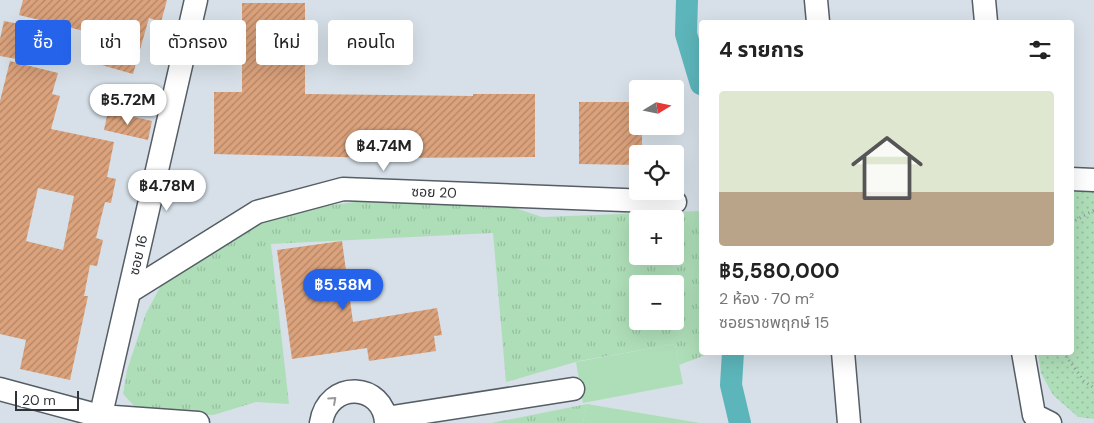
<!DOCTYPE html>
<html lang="th">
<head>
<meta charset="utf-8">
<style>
	body { margin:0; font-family:"DM Sans","Noto Sans Thai",sans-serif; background:#f2f2f2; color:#222; height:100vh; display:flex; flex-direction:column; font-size:19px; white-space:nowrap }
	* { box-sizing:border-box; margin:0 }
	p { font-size:16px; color:#767676 }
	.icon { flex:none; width:28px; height:28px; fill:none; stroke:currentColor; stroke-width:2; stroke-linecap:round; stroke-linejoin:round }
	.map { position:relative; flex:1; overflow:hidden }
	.panel { position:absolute; left:699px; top:20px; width:375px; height:335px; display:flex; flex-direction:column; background:#fff; border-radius:5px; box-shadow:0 5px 20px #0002 }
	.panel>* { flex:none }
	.guide { position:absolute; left:15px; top:20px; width:475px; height:45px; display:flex; gap:10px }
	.needle { width:32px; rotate:80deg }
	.controls { position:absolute; left:629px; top:80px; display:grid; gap:10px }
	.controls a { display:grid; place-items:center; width:55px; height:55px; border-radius:5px; background:#fff; box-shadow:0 5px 20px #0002; font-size:25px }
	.scale { position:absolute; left:15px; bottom:12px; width:64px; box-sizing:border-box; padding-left:5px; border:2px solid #2f3236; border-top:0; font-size:14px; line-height:18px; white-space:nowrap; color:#2f3236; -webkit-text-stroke:4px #fff; paint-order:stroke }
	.price { position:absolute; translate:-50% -42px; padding:0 11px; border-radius:18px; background:#fff; color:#222; font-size:16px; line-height:32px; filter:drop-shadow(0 1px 2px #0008) }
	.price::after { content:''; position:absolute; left:50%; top:30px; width:15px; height:11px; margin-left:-8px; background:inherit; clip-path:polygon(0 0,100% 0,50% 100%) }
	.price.current { background:#2563eb; color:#fff }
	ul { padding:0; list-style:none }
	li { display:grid; align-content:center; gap:10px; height:265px; padding:0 20px }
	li+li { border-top:1px solid #e0e0e0 }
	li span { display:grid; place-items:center; height:155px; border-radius:5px; color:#555 }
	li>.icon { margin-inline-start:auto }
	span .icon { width:90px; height:90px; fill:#fffc; stroke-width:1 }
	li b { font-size:21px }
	h2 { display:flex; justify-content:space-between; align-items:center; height:60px; padding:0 20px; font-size:21px }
	.chip { padding:0 18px; border-radius:5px; background:#fff; box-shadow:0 5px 20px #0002; font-size:18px; line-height:45px }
	.chip.current { background:#2563eb; color:#fff }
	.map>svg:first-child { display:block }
	.grass { fill:url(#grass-tufts); fill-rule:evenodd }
	.park { fill:url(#park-dots) }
	.pitch { fill:#aedeb8 }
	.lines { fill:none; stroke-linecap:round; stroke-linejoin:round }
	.canal { stroke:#5cb5ba; stroke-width:22 }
	.building { fill:url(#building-hatch); fill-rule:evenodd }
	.minor-casing { stroke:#565e65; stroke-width:25 }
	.path { stroke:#90979d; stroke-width:3; stroke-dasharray:1 4; stroke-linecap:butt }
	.minor { stroke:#fff; stroke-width:22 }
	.oneway { stroke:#97989a }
	.labels { text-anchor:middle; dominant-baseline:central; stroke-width:4; stroke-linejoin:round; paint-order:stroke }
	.street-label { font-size:14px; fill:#2f3236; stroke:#fff }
</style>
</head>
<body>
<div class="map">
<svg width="1094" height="423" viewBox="0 0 1094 423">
	<defs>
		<pattern id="grass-tufts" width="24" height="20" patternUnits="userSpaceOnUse" patternTransform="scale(1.25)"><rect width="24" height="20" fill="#aedeb8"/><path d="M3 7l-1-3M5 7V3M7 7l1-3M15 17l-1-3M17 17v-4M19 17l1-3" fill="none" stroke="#96bf9f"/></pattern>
		<pattern id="park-dots" width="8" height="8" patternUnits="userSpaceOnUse" patternTransform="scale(1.25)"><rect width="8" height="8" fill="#aedeb8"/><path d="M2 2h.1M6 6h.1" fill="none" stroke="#96bf9f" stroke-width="1.8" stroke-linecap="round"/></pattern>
		<pattern id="building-hatch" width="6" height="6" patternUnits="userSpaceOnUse" patternTransform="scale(1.25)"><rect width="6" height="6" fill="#dba27c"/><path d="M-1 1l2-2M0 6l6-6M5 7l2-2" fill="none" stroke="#b28566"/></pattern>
	</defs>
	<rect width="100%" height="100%" fill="#d7e0e8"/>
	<path class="grass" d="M369,200L503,204L542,217L701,211V352L711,353L679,365L675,344L579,361L506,382L493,233L271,244L289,404L256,402L213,415L138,410L123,394L127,370L146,313L164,280L276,213ZM638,219H675V256H638ZM638,284H675V321H638Z
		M587,404L583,423H491Z"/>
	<path class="park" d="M1071,188L1094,189V419L1078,417L1053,395L1041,373L1038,353L1071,352Z"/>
	<path class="pitch" d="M675,344L683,384L583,403L576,362Z
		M587,404L700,423H583Z"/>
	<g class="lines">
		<path class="canal" d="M687,0L686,34L701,84
			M733,352L731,385L740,423"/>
	</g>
	<path class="building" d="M23,0H167L161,22L149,18L133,74L91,62L97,39L83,35L84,31L19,15Z
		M242,3H305V94L473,96V94H535V157L382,158L214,154V92H242Z
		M4,21L24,25L17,59L0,56V39Z
		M10,61L58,73L52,94L60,96L51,129L114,142L107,177L116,179L111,203L105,202L96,238L103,240L97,266L90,265L84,296H88L70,380L20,369L26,340L0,334V101ZM38,188L74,196L63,250L26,241Z
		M579,102H638V126H642V154H638V165L579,164Z
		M108,111L152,121L148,140L104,130Z
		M342,241L353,322L437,308L442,335L434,336L436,351L369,361L367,348L292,359L277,250Z"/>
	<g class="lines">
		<g class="minor-casing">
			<path id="minor" d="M816,0L818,22
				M984,0L986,22
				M1071,179L1094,180
				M129,292L257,212L343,189L675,202
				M843,352L849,423
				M1023,352L1034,415L1050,423
				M0,389L100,416L198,423
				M386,418L573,389
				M99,423L196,0
				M321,423C328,379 384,383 386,423"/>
		</g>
		<path class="path" d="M1071,223L1094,210
			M1063,352L1084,381L1094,388"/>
		<use href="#minor" class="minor"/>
	</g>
	<defs><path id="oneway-chevron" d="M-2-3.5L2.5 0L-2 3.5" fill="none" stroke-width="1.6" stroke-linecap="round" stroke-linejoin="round" transform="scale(1.25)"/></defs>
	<use class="oneway" href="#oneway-chevron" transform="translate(333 400) rotate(-42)"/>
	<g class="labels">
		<g class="street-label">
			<text transform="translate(434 192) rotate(2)">ซอย 20</text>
			<text transform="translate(138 255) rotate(-77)">ซอย 16</text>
		</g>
	</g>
</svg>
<div class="controls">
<a><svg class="needle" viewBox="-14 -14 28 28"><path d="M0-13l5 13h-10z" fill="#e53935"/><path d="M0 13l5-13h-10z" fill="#767676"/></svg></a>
<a><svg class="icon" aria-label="locate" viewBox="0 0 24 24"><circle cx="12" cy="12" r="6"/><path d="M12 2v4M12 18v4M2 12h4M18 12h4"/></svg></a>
<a>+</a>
<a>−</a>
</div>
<div class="scale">20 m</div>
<b class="price" style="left:128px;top:126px">฿5.72M</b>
<b class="price" style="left:384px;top:172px">฿4.74M</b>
<b class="price" style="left:167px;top:212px">฿4.78M</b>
<b class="price current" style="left:343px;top:311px">฿5.58M</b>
<div class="guide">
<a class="chip current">ซื้อ</a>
<a class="chip">เช่า</a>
<a class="chip">ตัวกรอง</a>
<a class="chip">ใหม่</a>
<a class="chip">คอนโด</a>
</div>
<section class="panel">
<h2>4 รายการ<svg class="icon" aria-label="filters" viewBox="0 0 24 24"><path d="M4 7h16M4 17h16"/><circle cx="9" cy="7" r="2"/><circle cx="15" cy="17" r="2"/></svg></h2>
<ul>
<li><span style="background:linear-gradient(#dfe7d0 65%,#b9a48a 0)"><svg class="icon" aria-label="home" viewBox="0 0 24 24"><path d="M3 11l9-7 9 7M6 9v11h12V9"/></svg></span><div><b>฿5,580,000</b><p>2 ห้อง · 70 m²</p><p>ซอยราชพฤกษ์ 15</p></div></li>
</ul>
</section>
</div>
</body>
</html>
